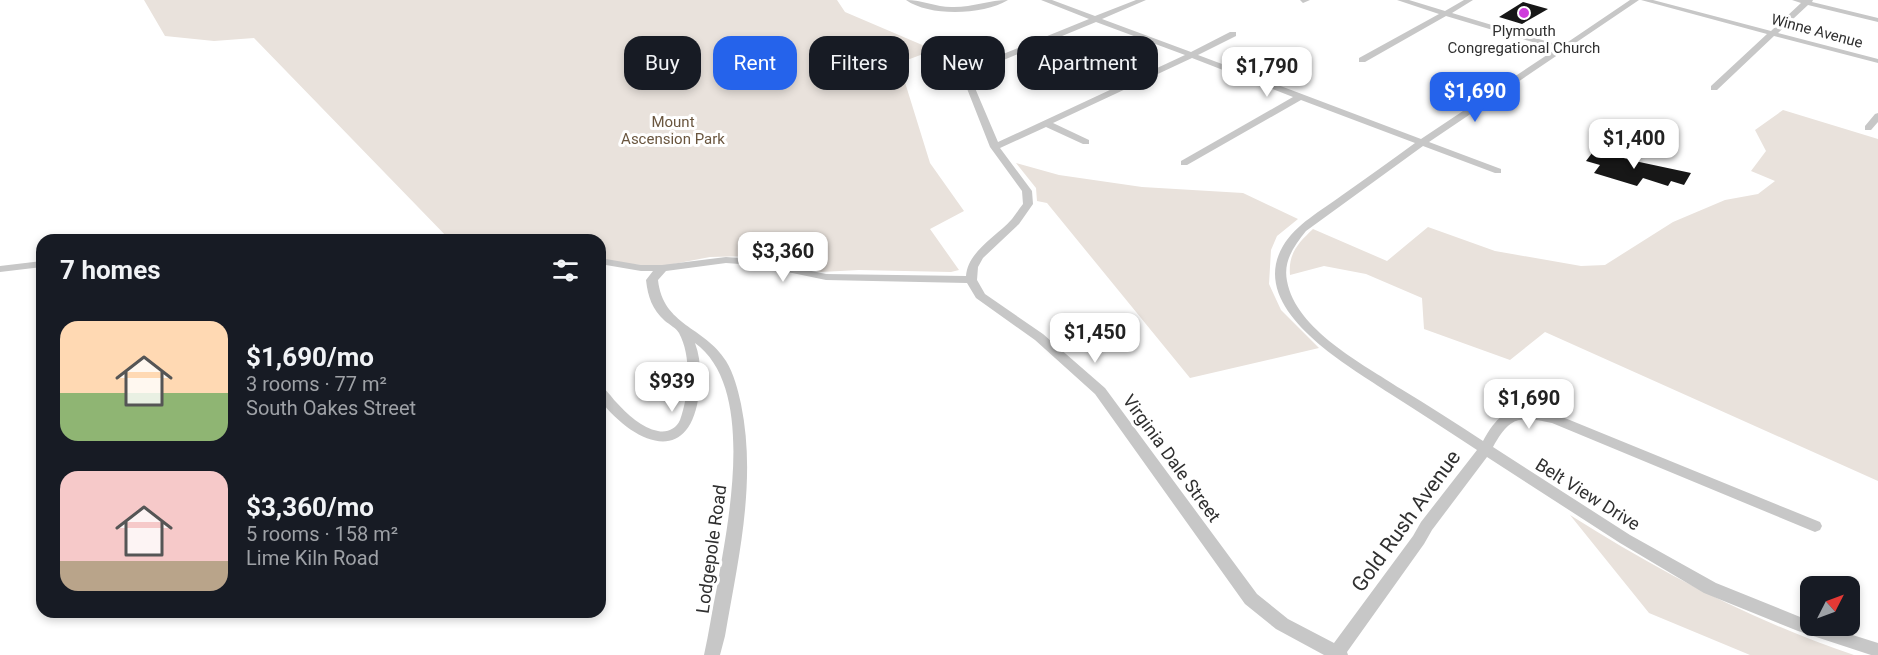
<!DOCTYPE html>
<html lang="en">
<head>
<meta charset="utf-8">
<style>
	body { margin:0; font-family:Roboto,sans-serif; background:#242831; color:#f1f3f6; height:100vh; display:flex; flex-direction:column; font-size:22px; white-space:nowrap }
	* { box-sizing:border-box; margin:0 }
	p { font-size:20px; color:#9ea1a6 }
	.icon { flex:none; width:33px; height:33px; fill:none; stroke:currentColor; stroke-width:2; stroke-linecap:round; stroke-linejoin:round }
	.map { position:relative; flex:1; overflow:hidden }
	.details { position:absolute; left:36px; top:234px; width:570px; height:384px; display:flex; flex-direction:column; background:#171b24; border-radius:18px; box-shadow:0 3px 9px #0003 }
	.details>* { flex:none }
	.guide { position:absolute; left:624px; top:36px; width:570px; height:54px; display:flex; gap:12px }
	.needle { width:39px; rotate:48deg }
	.buttons { position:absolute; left:1800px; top:576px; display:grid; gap:12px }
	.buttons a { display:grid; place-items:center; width:60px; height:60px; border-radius:12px; background:#171b24; box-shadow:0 3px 9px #0003; font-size:30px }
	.price { position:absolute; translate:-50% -51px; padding:0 14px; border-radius:12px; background:#fff; color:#222; font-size:20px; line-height:39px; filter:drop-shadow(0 2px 3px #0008) }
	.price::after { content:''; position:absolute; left:50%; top:36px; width:18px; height:14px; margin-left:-9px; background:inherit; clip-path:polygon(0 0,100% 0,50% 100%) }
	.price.on { background:#2563eb; color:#fff }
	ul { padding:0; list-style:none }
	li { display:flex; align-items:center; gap:18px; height:150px; padding:0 24px }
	li span { display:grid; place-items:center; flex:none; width:168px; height:120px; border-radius:18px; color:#555 }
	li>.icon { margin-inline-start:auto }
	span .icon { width:72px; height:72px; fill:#fffc; stroke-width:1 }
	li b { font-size:26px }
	h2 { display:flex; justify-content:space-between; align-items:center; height:72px; padding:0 24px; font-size:26px }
	.tag { padding:0 21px; border-radius:18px; background:#171b24; box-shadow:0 3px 9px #0003; font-size:21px; line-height:54px }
	.tag.on { background:#2563eb; color:#fff }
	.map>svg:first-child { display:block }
	.green { fill:#e9e2dc }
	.building { fill:#171717 }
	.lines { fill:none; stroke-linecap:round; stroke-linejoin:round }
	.street { fill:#c7c7c7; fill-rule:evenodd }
	.poi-dot { fill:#cf3ddc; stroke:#fff; stroke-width:2 }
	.labels { text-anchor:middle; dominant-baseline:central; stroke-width:6; stroke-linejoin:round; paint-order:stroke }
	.far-poi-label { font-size:15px; fill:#303030; stroke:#fff }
	.far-street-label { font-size:15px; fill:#303030; stroke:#fff }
	.far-park-label { font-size:15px; fill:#6a563f; stroke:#fff }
	.street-label { font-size:18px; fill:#303030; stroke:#fff }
	.near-street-label { font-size:21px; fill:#303030; stroke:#fff }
</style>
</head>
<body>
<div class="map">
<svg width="1878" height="655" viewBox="0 0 1878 655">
	<rect width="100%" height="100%" fill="#fff"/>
	<path class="green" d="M144,0H837L845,12L934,50L899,63L930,163L964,211L930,229L959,270L951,272L859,270L821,272L751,256L710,257L663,266L600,263V240H450L254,38L214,41L165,36Z
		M1783,110L1878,139V481L1545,332L1510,360L1424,329L1422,298L1366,274L1324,266L1290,275C1288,254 1298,243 1313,229L1387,261L1428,227L1495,251L1581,266L1605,265L1673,222L1725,200L1758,194L1775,181L1751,171L1766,151L1755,130Z
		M1016,163L1059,175L1142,187L1243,193L1298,219L1277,236L1271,250L1269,284L1281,310L1319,348L1190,378L1047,203L1037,201L1036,188Z
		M1570,515C1660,572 1753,621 1854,655H1750L1649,613Z"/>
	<path class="building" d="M1523,2L1548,9L1522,24L1499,17Z
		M1595,149L1630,160L1691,173L1684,185L1671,181L1668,186L1643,178L1637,186L1594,173L1600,165L1586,161Z"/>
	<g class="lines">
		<path class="street" d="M906,0C923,0 938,8 954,7C973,7 990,0 1008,0C983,15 930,17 906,0Z
			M1041,0H1052L1095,16L1136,0H1146L1102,19L1191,52L1230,32H1236V36L1198,55L1421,139L1556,49L1446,16L1365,62H1359V58L1439,14L1397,0H1409L1445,11L1464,0H1473L1452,13L1562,46L1630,0H1639L1429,142L1501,169V173H1495L1423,146L1306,231C1294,246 1283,261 1287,281C1296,330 1363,364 1401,389C1429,406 1456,423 1483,441C1503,404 1518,406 1555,414L1820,522L1822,526L1820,530L1815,532L1810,530L1552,423C1519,416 1510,416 1493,447L1630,535L1716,583L1810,621V626H1824L1878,643V655H1871L1798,631L1704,593L1620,543L1487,457L1432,530L1424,544L1347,652L1348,655H1324L1276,629L1245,604L1095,394L1035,340L976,298L967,283L826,280L753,265L726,263L666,271L658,280C663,326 704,326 726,361C734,374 738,390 741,404C757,482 738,560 725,636L720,655H704C709,633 712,610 717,587C728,523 757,388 695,343C701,359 701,376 699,393C690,469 633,443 600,400V387C607,389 611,397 616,402C627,414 642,428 658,431C667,433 676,429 680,420C689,395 692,357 679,333C676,328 670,325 665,321C652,309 648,297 646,280L653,271H641L600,264V258L641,265H662L726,257L753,259L826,274L966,276C968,251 996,237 1012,219C1016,214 1019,209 1023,204L1022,191L990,147L964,81L971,67L1089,19ZM1096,22L1185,55L998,142L972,81L977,71ZM1192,58L1293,97L1181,161V165H1187L1301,100L1415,143C1391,161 1366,178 1341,196C1321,211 1296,224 1283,246C1246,309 1347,365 1389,393C1419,412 1448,431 1477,450L1421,522L1413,536L1334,643L1288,619L1257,594L1105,388L1043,334L985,294L977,280L978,267L983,258L1019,224L1033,204L1032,191L1000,148L1046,127L1083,144H1089V140L1053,123Z
			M1300,0H1310L1303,3Z
			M1641,0H1653L1771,31L1801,3L1792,0H1813L1812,2L1878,18V22L1808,5L1778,33L1878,59V63L1774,36L1717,90H1711V86L1767,34Z
			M1878,113V122L1871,130H1865V126L1875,114Z
			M42,261V267L0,272V266Z"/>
	</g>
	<circle class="poi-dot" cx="1524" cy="13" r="6"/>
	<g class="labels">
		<g class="far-poi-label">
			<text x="1524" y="31">Plymouth<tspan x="1524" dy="17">Congregational Church</tspan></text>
		</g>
		<g class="far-street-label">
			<text transform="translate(1817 31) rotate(15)">Winne Avenue</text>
		</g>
		<g class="far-park-label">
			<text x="673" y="122">Mount<tspan x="673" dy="17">Ascension Park</tspan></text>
		</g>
		<g class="street-label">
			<text transform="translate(1172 458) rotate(54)">Virginia Dale Street</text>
			<text transform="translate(1588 494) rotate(32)">Belt View Drive</text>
			<text transform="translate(711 549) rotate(-82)">Lodgepole Road</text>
		</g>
		<g class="near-street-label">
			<text transform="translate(1406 521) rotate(-54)">Gold Rush Avenue</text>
		</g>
	</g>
</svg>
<div class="buttons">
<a><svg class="needle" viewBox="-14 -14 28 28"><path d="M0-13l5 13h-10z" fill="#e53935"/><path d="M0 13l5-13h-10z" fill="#9ea1a6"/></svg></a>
</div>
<b class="price" style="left:1267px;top:98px">$1,790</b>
<b class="price on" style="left:1475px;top:123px">$1,690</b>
<b class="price" style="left:1634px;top:170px">$1,400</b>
<b class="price" style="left:783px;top:283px">$3,360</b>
<b class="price" style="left:1095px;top:364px">$1,450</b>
<b class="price" style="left:672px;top:413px">$939</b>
<b class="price" style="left:1529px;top:430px">$1,690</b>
<div class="guide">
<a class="tag">Buy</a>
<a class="tag on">Rent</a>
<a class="tag">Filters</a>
<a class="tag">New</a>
<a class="tag">Apartment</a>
</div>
<section class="details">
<h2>7 homes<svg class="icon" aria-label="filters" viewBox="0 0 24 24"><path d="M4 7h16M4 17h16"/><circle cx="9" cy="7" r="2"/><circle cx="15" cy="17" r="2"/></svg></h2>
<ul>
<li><span style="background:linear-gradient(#ffd9b3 60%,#8fb573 0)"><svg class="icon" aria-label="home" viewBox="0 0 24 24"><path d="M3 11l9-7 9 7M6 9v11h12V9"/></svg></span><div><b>$1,690/mo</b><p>3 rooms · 77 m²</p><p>South Oakes Street</p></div></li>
<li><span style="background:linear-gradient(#f6c9c9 75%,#b9a48a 0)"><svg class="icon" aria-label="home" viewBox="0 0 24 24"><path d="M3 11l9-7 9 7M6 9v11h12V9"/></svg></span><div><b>$3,360/mo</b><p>5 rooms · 158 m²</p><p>Lime Kiln Road</p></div></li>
</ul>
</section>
</div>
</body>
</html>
